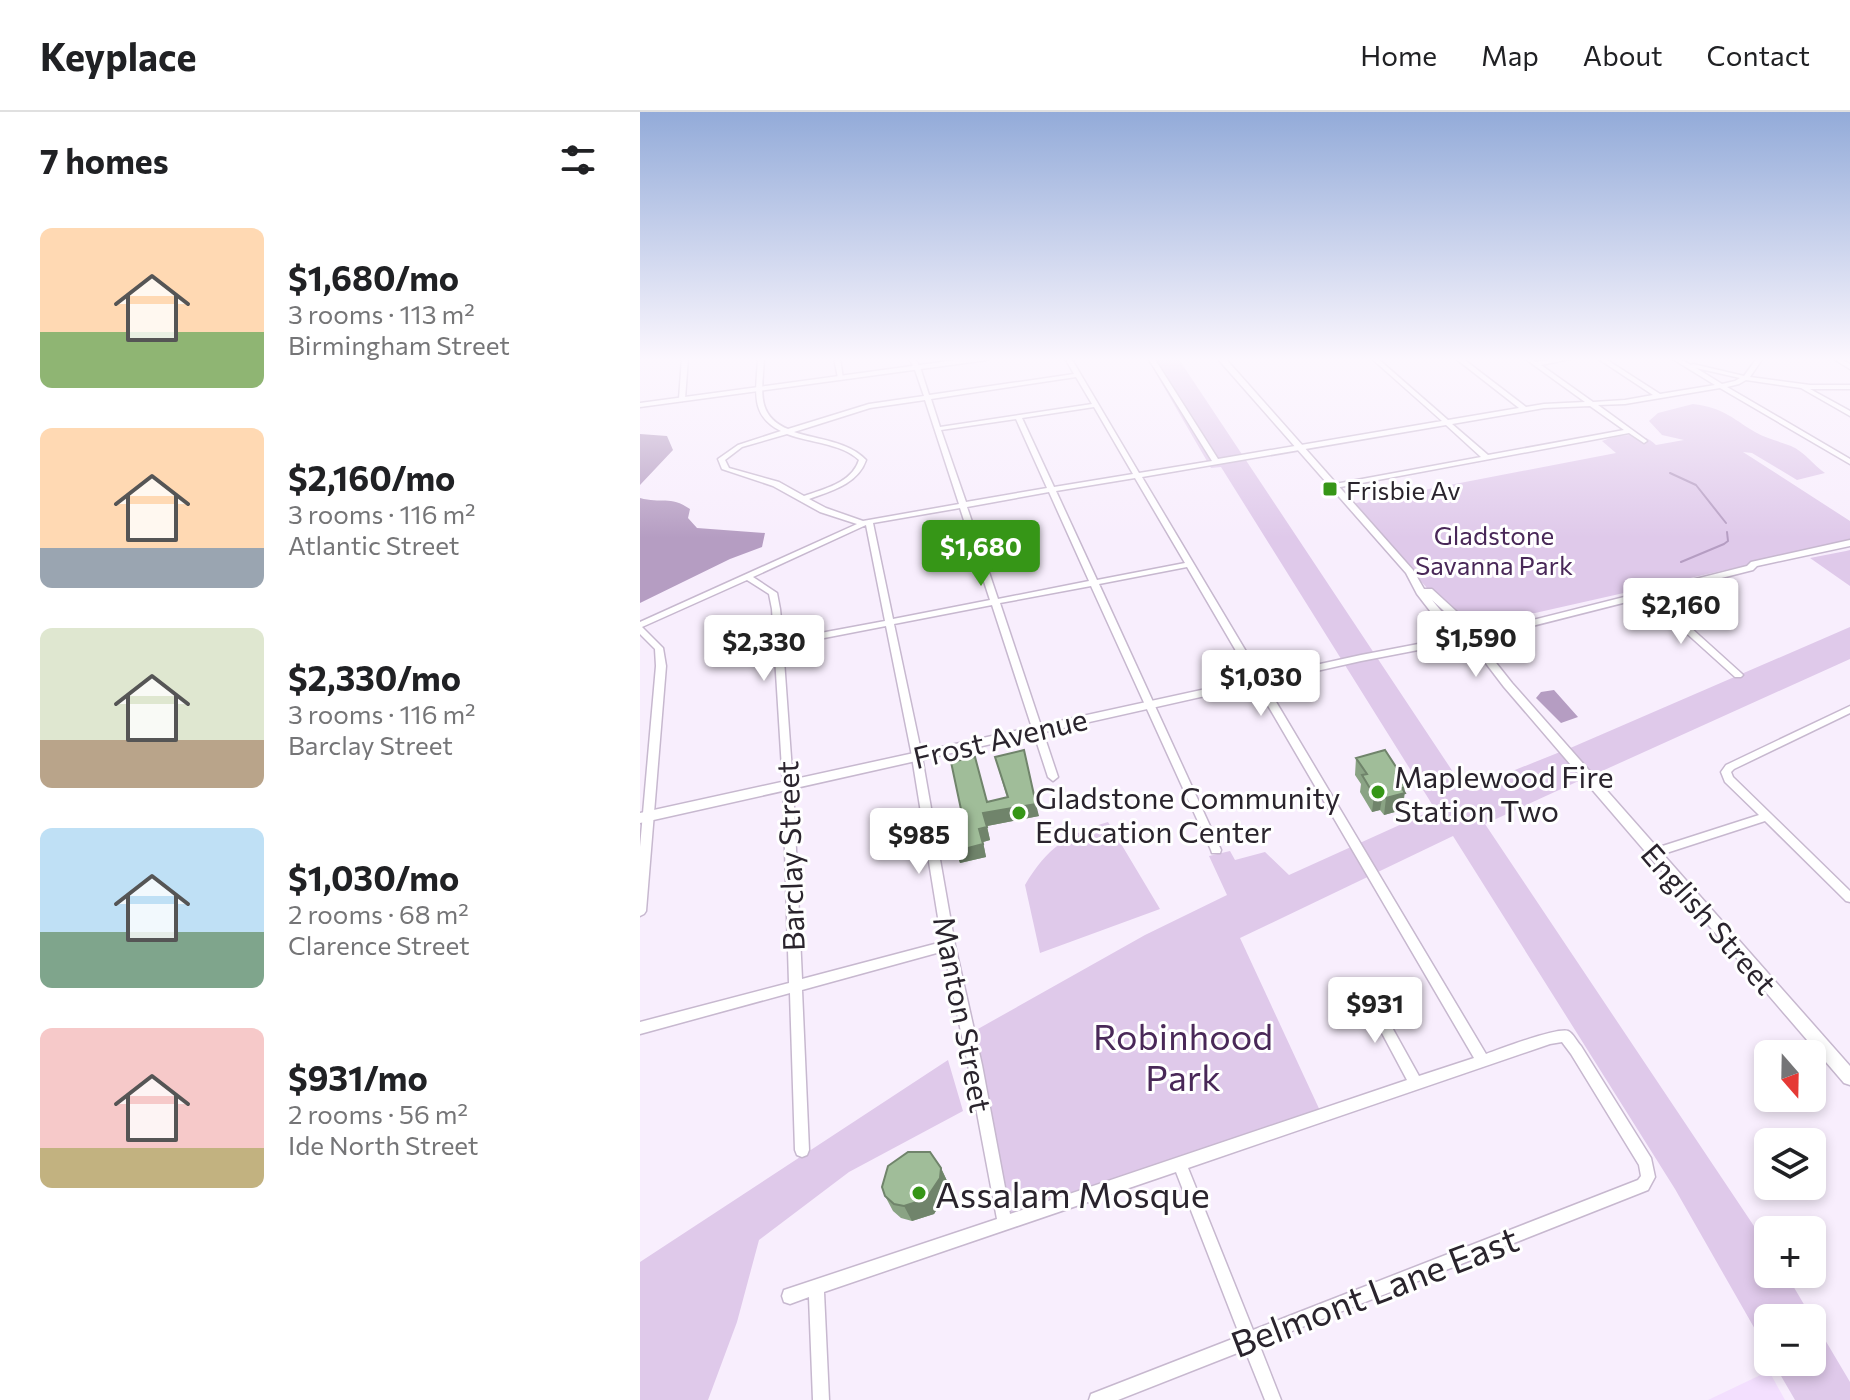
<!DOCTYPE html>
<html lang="en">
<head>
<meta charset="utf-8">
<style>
	body { margin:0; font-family:Commissioner,sans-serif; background:#f2f2f2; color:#202124; height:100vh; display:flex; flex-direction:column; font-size:30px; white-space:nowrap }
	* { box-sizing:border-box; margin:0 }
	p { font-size:26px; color:#757577 }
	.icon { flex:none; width:44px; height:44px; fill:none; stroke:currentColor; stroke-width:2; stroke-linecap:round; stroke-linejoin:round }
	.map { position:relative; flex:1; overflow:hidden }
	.side { display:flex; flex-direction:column; background:#fff; width:640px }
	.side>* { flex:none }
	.needle { width:52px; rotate:160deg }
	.fabs { position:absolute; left:1114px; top:928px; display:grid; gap:16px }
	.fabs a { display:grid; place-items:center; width:72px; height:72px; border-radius:12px; background:#fff; box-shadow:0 4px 12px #0003; font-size:40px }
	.price { position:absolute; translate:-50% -68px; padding:0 18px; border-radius:8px; background:#fff; color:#222; font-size:26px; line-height:52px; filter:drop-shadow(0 2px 4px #0008) }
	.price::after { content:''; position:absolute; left:50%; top:48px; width:24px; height:18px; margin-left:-12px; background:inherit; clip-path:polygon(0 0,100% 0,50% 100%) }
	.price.selected { background:#369617; color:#fff }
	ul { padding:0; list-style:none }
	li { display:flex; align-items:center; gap:24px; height:200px; padding:0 40px }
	li span { display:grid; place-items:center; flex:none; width:224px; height:160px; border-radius:12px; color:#555 }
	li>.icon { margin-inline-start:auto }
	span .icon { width:96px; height:96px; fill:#fffc; stroke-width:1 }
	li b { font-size:34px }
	h2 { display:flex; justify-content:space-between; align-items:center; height:96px; padding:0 40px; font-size:34px }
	header { display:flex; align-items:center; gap:48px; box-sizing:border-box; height:112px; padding:0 40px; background:#fff; border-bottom:2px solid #e0e0e0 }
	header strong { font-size:38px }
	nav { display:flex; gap:44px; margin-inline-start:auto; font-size:28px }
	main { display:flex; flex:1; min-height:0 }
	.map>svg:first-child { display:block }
	.built { fill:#f3dffe }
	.green { fill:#dfc9ea }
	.water { fill:#b59dc2 }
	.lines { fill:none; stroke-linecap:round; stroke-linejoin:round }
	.stream { stroke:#b59dc2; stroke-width:2 }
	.minor-casing { stroke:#c7b8cf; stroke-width:3 }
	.tertiary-casing { stroke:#c7b8cf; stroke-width:3 }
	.minor { fill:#fff; fill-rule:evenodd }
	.tertiary { fill:#fff; fill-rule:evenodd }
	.wall { fill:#8aa384 }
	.shaded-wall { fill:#70846b }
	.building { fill:#a0bd99; stroke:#70846b; stroke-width:2 }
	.poi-dot { fill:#369617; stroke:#fff; stroke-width:3 }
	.labels { text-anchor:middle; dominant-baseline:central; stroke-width:6; stroke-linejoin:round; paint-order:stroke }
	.far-poi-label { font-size:26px; fill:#2a242d; stroke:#fff; text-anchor:start }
	.far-park-label { font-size:26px; fill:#492858; stroke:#fff }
	.street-label { font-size:30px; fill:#2a242d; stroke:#fff }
	.poi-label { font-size:30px; fill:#2a242d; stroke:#fff; text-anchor:start }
	.near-park-label { font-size:36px; fill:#492858; stroke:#fff }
	.near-poi-label { font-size:36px; fill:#2a242d; stroke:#fff; text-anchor:start }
	.near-street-label { font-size:36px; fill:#2a242d; stroke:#fff }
</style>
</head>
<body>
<header>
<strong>Keyplace</strong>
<nav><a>Home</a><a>Map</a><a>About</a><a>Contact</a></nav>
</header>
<main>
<section class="side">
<h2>7 homes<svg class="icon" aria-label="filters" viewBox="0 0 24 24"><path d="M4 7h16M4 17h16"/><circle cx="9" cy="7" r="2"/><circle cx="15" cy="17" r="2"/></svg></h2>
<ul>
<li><span style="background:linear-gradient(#ffd9b3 65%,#8fb573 0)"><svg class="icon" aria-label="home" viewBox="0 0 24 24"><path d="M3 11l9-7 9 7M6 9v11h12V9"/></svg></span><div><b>$1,680/mo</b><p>3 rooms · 113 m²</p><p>Birmingham Street</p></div></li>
<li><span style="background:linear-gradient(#ffd9b3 75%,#9aa5b1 0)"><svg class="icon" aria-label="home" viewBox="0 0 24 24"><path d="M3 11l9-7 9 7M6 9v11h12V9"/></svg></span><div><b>$2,160/mo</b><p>3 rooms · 116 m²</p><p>Atlantic Street</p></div></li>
<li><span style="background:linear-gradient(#dfe7d0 70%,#b9a48a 0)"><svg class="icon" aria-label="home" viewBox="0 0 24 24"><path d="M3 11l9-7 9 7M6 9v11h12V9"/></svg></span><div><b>$2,330/mo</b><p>3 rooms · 116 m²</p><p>Barclay Street</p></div></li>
<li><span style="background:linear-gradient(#bfe0f5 65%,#7fa58c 0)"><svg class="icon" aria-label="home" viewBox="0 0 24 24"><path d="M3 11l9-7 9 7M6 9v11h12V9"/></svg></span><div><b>$1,030/mo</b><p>2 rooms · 68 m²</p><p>Clarence Street</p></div></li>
<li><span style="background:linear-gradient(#f6c9c9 75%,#c2b280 0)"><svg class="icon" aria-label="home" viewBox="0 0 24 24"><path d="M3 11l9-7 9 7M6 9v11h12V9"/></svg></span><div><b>$931/mo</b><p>2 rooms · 56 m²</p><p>Ide North Street</p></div></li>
</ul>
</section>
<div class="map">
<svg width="1210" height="1288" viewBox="0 0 1210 1288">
	<rect width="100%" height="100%" fill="#f8eefd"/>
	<path class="built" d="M1129,1259L1145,1288H1068Z"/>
	<path class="green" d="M507,246H538L825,678L920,640L943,667L845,712L1128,1135V1162H1146L1210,1270V1288H1155L1133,1250H1172V1206H1128V1240L1035,1077L813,724L600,826L682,1003L365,1112L329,922L505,823L587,783L569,744L590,739L595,748L625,740L649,763L795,697L581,355L571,356Z
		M1053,292C1084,296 1090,305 1115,320C1127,327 1139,329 1151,334C1165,340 1173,353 1185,361L1157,368L1112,341L1103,340L1210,409V430L824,517L711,392L976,341L962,329C980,322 1002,319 1016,333L1044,328L1022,323L1009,309L1018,301Z
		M1210,438V474L1170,446L1206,439Z
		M1210,515V547L951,664L928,637Z
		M468,710L520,797L400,841L385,773C407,736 427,722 468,710Z
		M308,948L323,999L209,1060L119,1128L97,1210L68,1288H0V1150Z"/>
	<path class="water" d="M0,322L27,324L33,338L0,373Z
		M0,386C21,392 30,383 50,397L48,406L57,416L125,421L122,435L90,447L0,491Z
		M914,578L938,605L921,611L896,586L901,580Z"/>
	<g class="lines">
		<path class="stream" d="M1030,361L1056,373L1086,411
			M1041,450L1084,432L1088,429L1087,420"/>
		<g class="minor-casing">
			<path id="minor" d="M42,246H48L45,287L42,289L39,287Z
				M118,246H124C123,275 114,303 148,317L229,292L284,284L275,258L269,246H275L281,258L289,283L434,262L425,246H431L499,361L572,349L508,246H514L578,347L802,309L731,246H737L808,308L879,296L815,246H822L886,295L904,292L945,290L884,246H891L896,250L921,246H935L901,253L953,290L985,288L1013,283L957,246H964L1020,282L1075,273L1031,246H1038L1051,253L1053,252L1104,264L1117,246H1123L1110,265L1170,273H1210V277H1170L1210,299V304L1161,276L1106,268L1099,272L1087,275L1210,347V352L1080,276L985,292L958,293L1006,328L1007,329L1004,331L989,321L695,376L691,374L695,372L841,345L806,313L502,365L846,942C860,937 917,915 928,919C933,921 937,930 941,934L1011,1046L1015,1065L1008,1078L619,1232L641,1288H625L605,1238L478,1288H449L451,1282L600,1224L536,1060L184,1180L189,1288H173L169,1185L150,1192L144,1190L142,1184L144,1178L357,1107L328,953L304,839L162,878L169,1038L167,1043L162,1045L157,1043L155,1038L150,881L0,922V910L149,871L143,673L132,497L129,482L107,468L2,515L23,536L26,554L6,799L4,802L0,804V735L16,554L15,537L0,522V510L217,412L180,400L133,374L82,357L78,347L98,333L141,319C108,303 117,276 118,246ZM1056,256L1100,266L1095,269L1082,272ZM436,265L452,292L300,315L291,287ZM285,288L319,392L223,409L186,396L169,387C191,379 218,372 226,348C208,329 178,328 154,320L230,296ZM950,294L984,318L848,343L812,312L904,296ZM454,295L493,362L414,375L382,306ZM376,307L407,376L326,390L301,318ZM147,322C170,331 201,331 219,348C212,371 183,377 164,384L139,370L89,356L85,348L102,335ZM495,366L545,451L457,468L416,379ZM409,380L449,469L358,487L327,395ZM320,396L350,488L253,507L233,411ZM226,413L245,509L143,528L140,497L137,481L113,465ZM547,455L834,946L779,964L729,874L725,873L721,874L719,878L767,968L370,1102L342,953L315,833L281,639L254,512L352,493L408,665L413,669L418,665L360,491L451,474L571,738L572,741H580L581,738L459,472ZM246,514L271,639L302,830L162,867L153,673L143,534ZM922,930L931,942L999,1053L1001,1064L998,1068L613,1218L548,1056L910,932Z
				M194,246H200L203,267L198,266Z
				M1192,246H1199L1210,252V257Z
				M1003,478H1009L1101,561L1103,563L1101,565H1095L1003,482Z
				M1210,594V601L1094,657L1091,660L1093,665L1210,779V790L1206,789L1125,709L1014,745L1010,744L1008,741L1010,738L1119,703L1085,670L1081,660L1086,653Z"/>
		</g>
		<g class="tertiary-casing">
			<path id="tertiary" d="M331,246H351L347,248L0,295V291Z
				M577,246H585L773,458L784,477H792L828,510L845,520L1107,454L1111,450L1210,428V434L1117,454L1113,458L845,526V537L872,571L1210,954V973L1204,971L864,575L835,537V521L823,515L804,517L777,482L766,461ZM792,488L816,510L811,511Z
				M799,528L816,529L821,532L816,535L799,534L721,549L0,711V701L721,543Z"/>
		</g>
		<use href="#minor" class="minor"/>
		<use href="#tertiary" class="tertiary"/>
	</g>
	<path class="wall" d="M355,645L399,704L347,714L350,728L343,730L346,745L320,751L317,741L315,742L312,729L322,702L347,690L367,686Z
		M716,646L760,667L765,681L762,698L744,703L740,698L732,700L720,680L721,672L715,663Z
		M301,1056L308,1071L307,1081L294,1102L272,1109L261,1106L253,1099L245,1084Z"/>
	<path class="shaded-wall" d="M765,675L762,698L744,703L746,686Z
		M743,681L740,698L732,700L734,683Z
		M396,692L399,704L347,714L343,701Z
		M347,715L350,728L343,730L346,745L320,751L317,741L315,742L312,729Z
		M301,1056L308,1071L307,1081L294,1102L272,1109L264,1094Z"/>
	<path class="building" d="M384,638L396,692L343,701L347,715L339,717L343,732L317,739L314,728L312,729L308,711L310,705L322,702L311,650L335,645L347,690L368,685L355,645Z
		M745,638L760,661L756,662L765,675L762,676L765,681L746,686L743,681L734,683L722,663L727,662L716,646Z
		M268,1040H290L301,1056L300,1066L286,1087L264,1094L254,1092L245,1084L242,1075L248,1054Z"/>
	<linearGradient id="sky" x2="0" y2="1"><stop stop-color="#93abd9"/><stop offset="0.58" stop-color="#fcf7fe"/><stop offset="1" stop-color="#fcf7fe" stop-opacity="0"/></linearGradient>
	<rect width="1210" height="426" fill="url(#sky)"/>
	<g class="poi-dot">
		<rect x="682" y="369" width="16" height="16" rx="4"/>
		<circle cx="738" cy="680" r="8"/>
		<circle cx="379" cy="701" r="8"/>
		<circle cx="279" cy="1081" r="8"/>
	</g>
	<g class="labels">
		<g class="far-poi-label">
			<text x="706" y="377">Frisbie Av</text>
		</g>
		<g class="far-park-label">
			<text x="854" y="422">Gladstone<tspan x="854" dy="30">Savanna Park</tspan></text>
		</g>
		<g class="street-label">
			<text transform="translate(360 625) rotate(-13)">Frost Avenue</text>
			<text transform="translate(149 744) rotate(-92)">Barclay Street</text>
			<text transform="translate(1070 806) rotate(49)">English Street</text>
			<text transform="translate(324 902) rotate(79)">Manton Street</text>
		</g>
		<g class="poi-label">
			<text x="754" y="663">Maplewood Fire<tspan x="754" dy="34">Station Two</tspan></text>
			<text x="395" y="684">Gladstone Community<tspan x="395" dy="34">Education Center</tspan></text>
		</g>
		<g class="near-park-label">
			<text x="543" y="923">Robinhood<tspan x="543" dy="41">Park</tspan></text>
		</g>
		<g class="near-poi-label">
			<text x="295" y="1081">Assalam Mosque</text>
		</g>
		<g class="near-street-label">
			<text transform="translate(734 1178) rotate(-21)">Belmont Lane East</text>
		</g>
	</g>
</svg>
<div class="fabs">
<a><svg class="needle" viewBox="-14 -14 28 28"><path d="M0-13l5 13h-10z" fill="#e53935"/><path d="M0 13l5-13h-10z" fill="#757577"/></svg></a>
<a><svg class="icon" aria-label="layers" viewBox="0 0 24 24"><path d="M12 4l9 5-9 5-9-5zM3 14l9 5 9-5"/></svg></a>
<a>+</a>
<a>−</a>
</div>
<b class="price selected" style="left:341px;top:476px">$1,680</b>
<b class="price" style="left:1041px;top:534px">$2,160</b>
<b class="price" style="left:836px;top:567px">$1,590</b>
<b class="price" style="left:124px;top:571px">$2,330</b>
<b class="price" style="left:621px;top:606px">$1,030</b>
<b class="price" style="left:279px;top:764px">$985</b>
<b class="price" style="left:735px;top:933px">$931</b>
</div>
</main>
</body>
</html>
